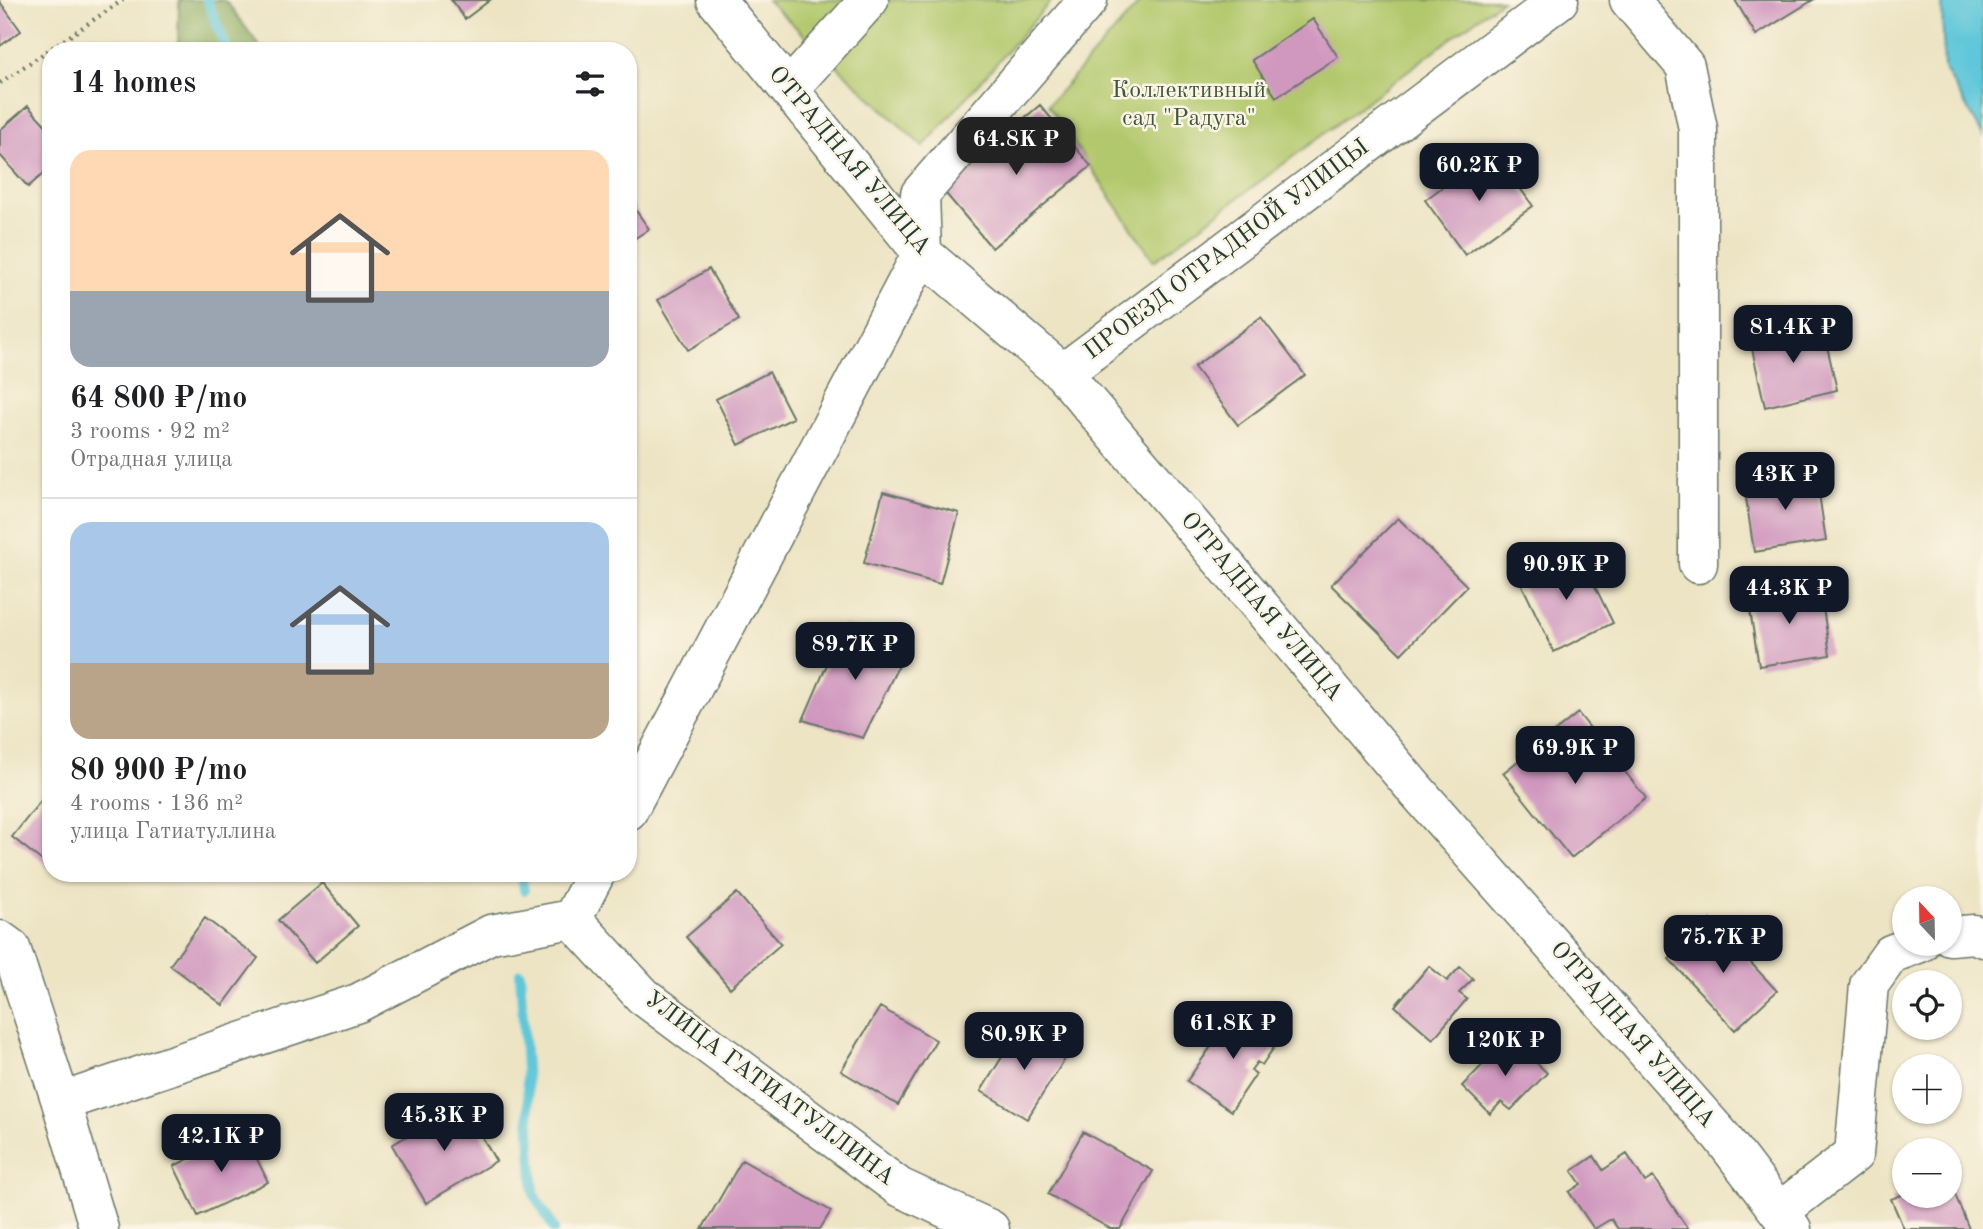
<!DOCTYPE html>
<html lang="en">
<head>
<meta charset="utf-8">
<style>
	body { margin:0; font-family:"Old Standard TT",serif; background:#f6f6f6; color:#202124; height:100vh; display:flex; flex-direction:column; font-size:26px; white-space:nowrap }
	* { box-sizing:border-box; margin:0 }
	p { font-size:23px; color:#757577 }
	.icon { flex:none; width:38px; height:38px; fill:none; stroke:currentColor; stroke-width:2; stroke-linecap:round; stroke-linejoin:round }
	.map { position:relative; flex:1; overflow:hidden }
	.drawer { position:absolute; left:42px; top:42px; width:595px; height:840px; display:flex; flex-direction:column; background:#fff; border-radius:28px; box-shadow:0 2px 5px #0004 }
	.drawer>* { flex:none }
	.needle { width:46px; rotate:338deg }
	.controls { position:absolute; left:1892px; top:886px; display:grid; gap:14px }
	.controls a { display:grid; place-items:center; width:70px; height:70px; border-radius:50%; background:#fff; box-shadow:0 2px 5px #0004; font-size:35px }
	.price { position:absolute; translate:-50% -60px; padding:0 16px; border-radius:14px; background:#111827; color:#fff; font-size:23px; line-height:46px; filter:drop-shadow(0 2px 4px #0008) }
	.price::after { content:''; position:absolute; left:50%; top:42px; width:21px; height:16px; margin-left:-10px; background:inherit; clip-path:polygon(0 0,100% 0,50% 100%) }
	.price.on { background:#222; color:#fff }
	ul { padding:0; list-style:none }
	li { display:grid; align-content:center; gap:14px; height:371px; padding:0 28px }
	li+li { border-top:2px solid #e0e0e0 }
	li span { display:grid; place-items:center; height:217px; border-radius:21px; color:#555 }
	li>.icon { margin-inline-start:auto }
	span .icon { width:126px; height:126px; fill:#fffc; stroke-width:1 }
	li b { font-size:30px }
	h2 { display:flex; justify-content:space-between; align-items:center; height:84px; padding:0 28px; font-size:30px }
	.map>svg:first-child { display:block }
	.green { fill:#b2c86c; stroke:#688250; stroke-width:2 }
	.forest { fill:#8dac60; stroke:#56744a; stroke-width:2 }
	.water { fill:#5ec7d9; stroke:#3e8286; stroke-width:2 }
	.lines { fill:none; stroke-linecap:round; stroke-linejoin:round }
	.stream { stroke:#5ec7d9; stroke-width:10 }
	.building { fill:#d098bf }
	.minor-casing { stroke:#677766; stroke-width:41 }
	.path { stroke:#677766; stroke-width:4.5; stroke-dasharray:2 5; stroke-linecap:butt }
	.minor { stroke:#fff; stroke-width:38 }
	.labels { text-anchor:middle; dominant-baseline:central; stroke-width:5; stroke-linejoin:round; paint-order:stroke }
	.park-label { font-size:24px; fill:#3c593f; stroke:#fcf5e5 }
	.street-label { font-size:24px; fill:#1f3d34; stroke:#fcf5e5 }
</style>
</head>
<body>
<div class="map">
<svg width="1983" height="1229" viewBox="0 0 1983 1229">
	<rect width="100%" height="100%" fill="#fcf5e5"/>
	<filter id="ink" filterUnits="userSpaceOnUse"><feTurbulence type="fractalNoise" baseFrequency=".0143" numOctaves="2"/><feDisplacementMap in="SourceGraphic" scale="14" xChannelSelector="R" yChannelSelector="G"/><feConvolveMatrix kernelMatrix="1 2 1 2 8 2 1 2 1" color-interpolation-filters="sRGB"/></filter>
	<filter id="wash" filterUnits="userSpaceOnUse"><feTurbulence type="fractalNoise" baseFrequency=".00686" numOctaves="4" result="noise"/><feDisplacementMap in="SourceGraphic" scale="28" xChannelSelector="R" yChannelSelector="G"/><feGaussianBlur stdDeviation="1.57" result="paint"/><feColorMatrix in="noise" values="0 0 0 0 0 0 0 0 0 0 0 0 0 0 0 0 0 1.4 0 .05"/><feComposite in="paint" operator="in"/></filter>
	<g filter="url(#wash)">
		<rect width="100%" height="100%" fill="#ede4c4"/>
		<path class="green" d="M767,0H1052L923,147Z
			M1142,0H1502L1154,261L1048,105Z"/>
		<path class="forest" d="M179,0H221L227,2L263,51H181L178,43Z"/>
		<path class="water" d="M1942,0H1983V135L1944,68Z"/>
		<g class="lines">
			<path class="stream" d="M207,0L228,51
				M521,873L524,890
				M520,973L534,1194L554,1229"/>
		</g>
		<g id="blocks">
			<path class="building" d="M451,0H490L465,19Z
				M1735,0H1813L1756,35Z
				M0,2L21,31L0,46Z
				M1313,19L1338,57L1276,97L1252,60Z
				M1040,105L1091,166L992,248L941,188Z
				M28,106L51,131V167L28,187L0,155V130Z
				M1492,150L1533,206L1465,255L1425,200Z
				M628,199L649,229L628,243Z
				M709,269L739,320L688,350L658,300Z
				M1261,317L1305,375L1238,425L1194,367Z
				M1822,324L1837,390L1765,407L1750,340Z
				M769,372L793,418L739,445L716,399Z
				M1816,473L1826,541L1754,552L1744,484Z
				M883,492L959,513L940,584L864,563Z
				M1398,518L1467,586L1401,654L1331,585Z
				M1578,552L1613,623L1554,652L1520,581Z
				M1820,587L1830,655L1759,666L1748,598Z
				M844,625L908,646L863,738L803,720Z
				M1578,713L1646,798L1571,858L1503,773Z
				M51,788V868L12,837Z
				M322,883L358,926L315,963L278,920Z
				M737,893L781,944L730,988L686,937Z
				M205,918L258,958L223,1005L170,965Z
				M1711,920L1777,991L1735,1030L1669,959Z
				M1429,966L1447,981L1460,967L1473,979L1459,993L1467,999L1433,1039L1395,1006Z
				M880,1007L936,1040L898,1105L841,1071Z
				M1236,1011L1279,1040L1262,1065L1257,1062L1251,1070L1256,1074L1231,1111L1187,1081Z
				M1022,1025L1068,1054L1027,1119L981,1091Z
				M1510,1037L1547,1073L1511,1110L1501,1102L1490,1114L1462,1086Z
				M462,1103L496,1161L426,1203L392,1145Z
				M244,1132L268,1182L198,1216L174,1166Z
				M1083,1132L1153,1171L1120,1229H1111L1048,1194Z
				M1627,1154L1645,1182L1653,1177L1688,1229H1618L1611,1219L1594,1229L1569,1192L1581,1184L1572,1171L1594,1156L1603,1170Z
				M742,1160L831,1211L820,1229H702Z
				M1950,1182L1969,1229H1904L1891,1199L1904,1194L1950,1195Z"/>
		</g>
	</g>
	<g filter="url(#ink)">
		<use href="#blocks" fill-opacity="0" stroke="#677766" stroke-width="2"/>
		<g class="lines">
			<g class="minor-casing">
				<path id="minor" d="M716,0L922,253L1063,373L1414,788L1721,1136L1792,1229
					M1629,0L1685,66L1698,129V564
					M789,89L869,0
					M1063,373L1559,0
					M628,811L922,253L920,194L1088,0
					M572,919L643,996L899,1187L990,1229
					M1950,936L1974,934L1983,938
					M0,940L11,948L61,1102L99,1229
					M61,1102L358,1003L491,934L572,919L596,873
					M1779,1212L1854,1154L1869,985L1891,954L1920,943"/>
			</g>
			<path class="path" d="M0,83L123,0"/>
			<use href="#minor" class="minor"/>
		</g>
	</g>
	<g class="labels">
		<g class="park-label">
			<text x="1189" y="91">Коллективный<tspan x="1189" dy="28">сад "Радуга"</tspan></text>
		</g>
		<g class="street-label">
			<text transform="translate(849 161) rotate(50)">ОТРАДНАЯ УЛИЦА</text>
			<text transform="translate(1227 250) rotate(-37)">ПРОЕЗД ОТРАДНОЙ УЛИЦЫ</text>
			<text transform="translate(1261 607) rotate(50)">ОТРАДНАЯ УЛИЦА</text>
			<text transform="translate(1632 1035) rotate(49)">ОТРАДНАЯ УЛИЦА</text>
			<text transform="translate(769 1089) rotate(37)">УЛИЦА ГАТИАТУЛЛИНА</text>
		</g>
	</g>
</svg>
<div class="controls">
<a><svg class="needle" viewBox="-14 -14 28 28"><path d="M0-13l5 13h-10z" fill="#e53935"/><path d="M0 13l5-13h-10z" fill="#757577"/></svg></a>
<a><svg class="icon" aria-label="locate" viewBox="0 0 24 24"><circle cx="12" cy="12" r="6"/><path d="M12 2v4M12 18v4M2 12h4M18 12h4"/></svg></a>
<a>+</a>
<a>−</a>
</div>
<b class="price on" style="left:1016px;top:177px">64.8K ₽</b>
<b class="price" style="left:1479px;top:203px">60.2K ₽</b>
<b class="price" style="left:1793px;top:365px">81.4K ₽</b>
<b class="price" style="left:1785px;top:512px">43K ₽</b>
<b class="price" style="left:1566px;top:602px">90.9K ₽</b>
<b class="price" style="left:1789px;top:626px">44.3K ₽</b>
<b class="price" style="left:855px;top:682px">89.7K ₽</b>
<b class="price" style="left:1575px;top:786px">69.9K ₽</b>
<b class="price" style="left:1723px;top:975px">75.7K ₽</b>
<b class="price" style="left:1233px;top:1061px">61.8K ₽</b>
<b class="price" style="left:1024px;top:1072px">80.9K ₽</b>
<b class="price" style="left:1505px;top:1078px">120K ₽</b>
<b class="price" style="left:444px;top:1153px">45.3K ₽</b>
<b class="price" style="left:221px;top:1174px">42.1K ₽</b>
<section class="drawer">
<h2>14 homes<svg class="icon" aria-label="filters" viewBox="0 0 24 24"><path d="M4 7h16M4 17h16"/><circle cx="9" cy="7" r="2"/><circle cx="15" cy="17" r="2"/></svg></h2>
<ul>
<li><span style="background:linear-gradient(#ffd9b3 65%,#9aa5b1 0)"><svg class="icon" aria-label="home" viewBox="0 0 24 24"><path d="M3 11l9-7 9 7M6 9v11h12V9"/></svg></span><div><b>64 800 ₽/mo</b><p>3 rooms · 92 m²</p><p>Отрадная улица</p></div></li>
<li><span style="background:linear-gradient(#a9c7e8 65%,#b9a48a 0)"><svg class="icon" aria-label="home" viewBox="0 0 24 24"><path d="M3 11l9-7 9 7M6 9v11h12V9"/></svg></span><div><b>80 900 ₽/mo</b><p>4 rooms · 136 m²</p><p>улица Гатиатуллина</p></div></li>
</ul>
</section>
</div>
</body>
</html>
